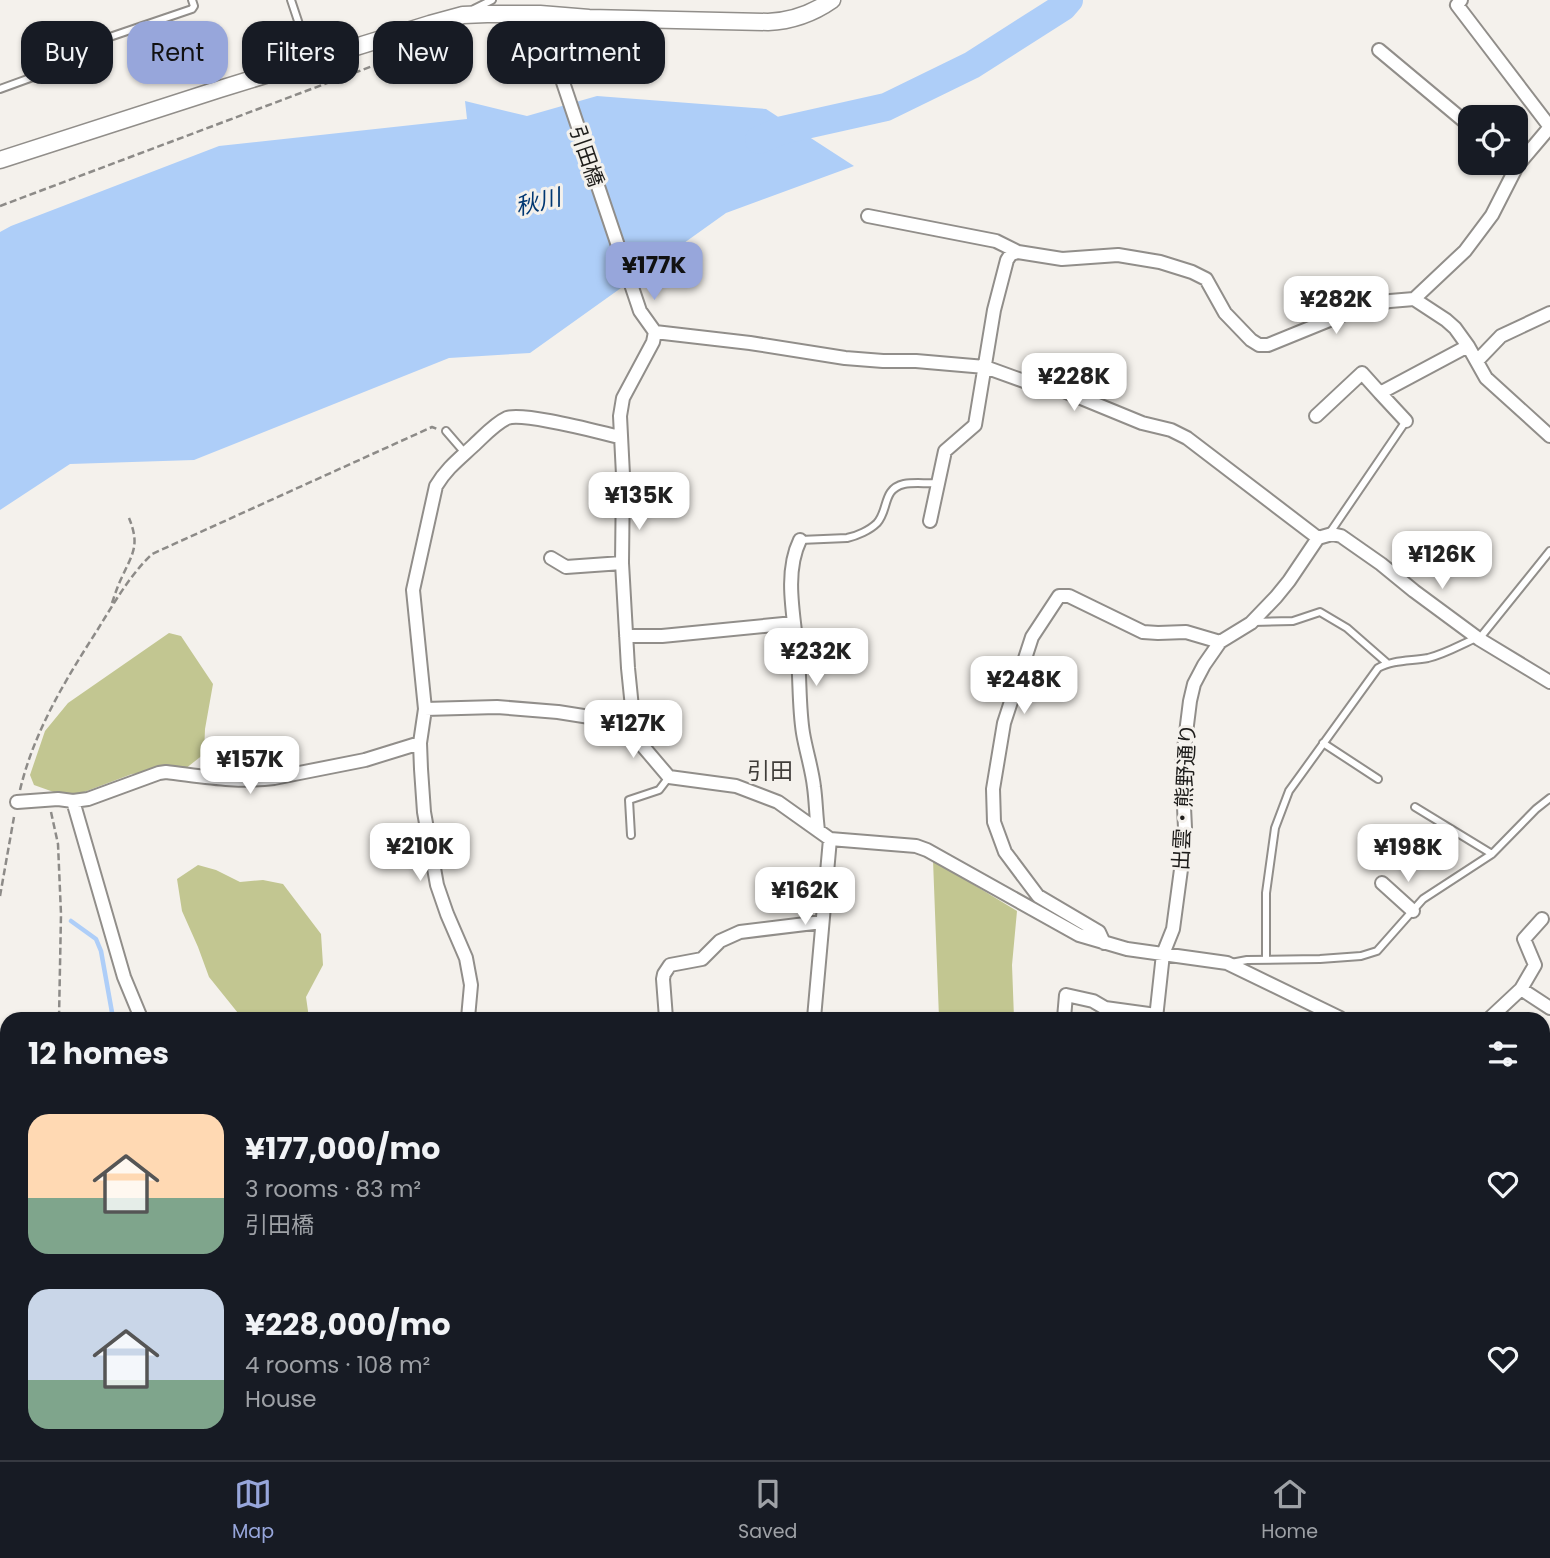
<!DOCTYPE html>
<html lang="en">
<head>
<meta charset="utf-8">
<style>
	body { margin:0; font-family:Poppins,"Noto Sans JP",sans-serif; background:#20242c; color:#f1f3f6; height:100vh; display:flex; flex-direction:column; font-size:26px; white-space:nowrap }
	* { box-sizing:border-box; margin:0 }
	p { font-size:23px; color:#9ea1a6 }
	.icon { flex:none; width:38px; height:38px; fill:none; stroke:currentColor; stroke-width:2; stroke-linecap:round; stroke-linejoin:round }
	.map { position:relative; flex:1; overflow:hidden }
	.panel { position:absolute; left:0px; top:1012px; width:1550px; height:450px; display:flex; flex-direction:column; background:#171b24; border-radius:21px 21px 0 0; box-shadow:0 2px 5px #0004 }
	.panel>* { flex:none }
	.banner { position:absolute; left:21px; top:21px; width:700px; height:63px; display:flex; gap:14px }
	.buttons { position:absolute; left:1458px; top:105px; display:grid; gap:14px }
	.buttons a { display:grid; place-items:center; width:70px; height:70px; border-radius:14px; background:#171b24; box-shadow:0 2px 5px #0004; font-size:35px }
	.price { position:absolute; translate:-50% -60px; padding:0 16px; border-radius:14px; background:#fff; color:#222; font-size:23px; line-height:46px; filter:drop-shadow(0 2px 4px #0008) }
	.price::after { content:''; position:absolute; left:50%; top:42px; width:21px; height:16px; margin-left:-10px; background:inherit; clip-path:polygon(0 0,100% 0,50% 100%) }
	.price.on { background:#97a6db; color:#111 }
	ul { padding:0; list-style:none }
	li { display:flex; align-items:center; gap:21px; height:175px; padding:0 28px }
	li span { display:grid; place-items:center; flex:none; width:196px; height:140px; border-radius:21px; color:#555 }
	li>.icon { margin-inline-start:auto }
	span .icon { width:84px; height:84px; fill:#fffc; stroke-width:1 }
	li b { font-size:30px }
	h2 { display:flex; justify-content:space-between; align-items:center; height:84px; padding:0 28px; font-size:30px }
	.pill { padding:0 24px; border-radius:21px; background:#171b24; box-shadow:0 2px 5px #0004; font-size:24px; line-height:63px }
	.pill.on { background:#97a6db; color:#111 }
	.menu { display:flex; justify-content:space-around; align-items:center; height:98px; border-top:2px solid #363941; background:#171b24; font-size:19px; color:#9ea1a6 }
	.menu a { display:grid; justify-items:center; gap:4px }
	.menu .on { color:#97a6db }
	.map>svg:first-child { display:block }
	.green { fill:#c2c691 }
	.water { fill:#aecef8 }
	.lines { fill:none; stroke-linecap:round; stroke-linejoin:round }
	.stream { stroke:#aecef8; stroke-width:4.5 }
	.river { stroke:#aecef8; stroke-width:28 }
	.service-casing { stroke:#918e8a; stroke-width:10 }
	.minor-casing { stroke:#918e8a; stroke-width:16 }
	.tertiary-casing { stroke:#918e8a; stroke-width:19 }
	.path { stroke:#8d8b88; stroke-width:2.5; stroke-dasharray:7 3.5; stroke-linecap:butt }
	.service { stroke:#fff; stroke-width:6 }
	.minor { stroke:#fff; stroke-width:12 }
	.tertiary { stroke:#fff; stroke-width:16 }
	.labels { text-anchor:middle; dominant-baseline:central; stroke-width:6; stroke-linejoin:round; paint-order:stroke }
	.street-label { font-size:21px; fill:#1d1c1a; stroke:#f4f1ec }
	.water-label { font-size:23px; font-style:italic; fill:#003772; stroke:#f4f1ec }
	.neighbourhood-label { font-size:23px; fill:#3f3c38; stroke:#f4f1ec }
</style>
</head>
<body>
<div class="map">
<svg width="1550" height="1460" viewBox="0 0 1550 1460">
	<rect width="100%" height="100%" fill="#f4f1ec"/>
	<path class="green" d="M169,633L181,636L213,684L205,729L204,754L185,769L132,774L76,795H62L34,785L30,775L45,731L68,703Z
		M933,860L1017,911L1012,965L1014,1018H939Z
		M198,865L216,870L240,882L263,880L283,884L321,934L323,965L306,997L309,1018H242L209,977L198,947L182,911L177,879Z
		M698,1454H812L805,1460H692Z"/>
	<path class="water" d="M597,96L766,109L854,166L726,213L530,353L449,358L194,460L70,464L0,510V232L11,226L219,146L467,119L465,101L527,116Z"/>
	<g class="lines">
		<path class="stream" d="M71,921L96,939L101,951L113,1018
			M314,1454L317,1460"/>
		<path class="river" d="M759,140L783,130L886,107L972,65L1063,7L1069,0"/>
		<g class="service-casing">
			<path id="service" d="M291,0L311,60
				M474,9L492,0
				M0,89L88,57L91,47L95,42L192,9L194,6L192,0
				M446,431L465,453
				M1329,534L1406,421
				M800,540L847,538C857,536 870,530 877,523C889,510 882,489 904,484C915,482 927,484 938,483
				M1253,622L1293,621L1320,612L1347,628L1387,663
				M1479,639L1550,551
				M1323,743L1378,779
				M1415,807L1492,854
				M631,835L629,800L659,790L669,777
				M1266,960V893L1275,828L1289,791L1378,668C1392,660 1411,661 1428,658C1445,654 1460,645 1476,638
				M1231,963L1247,960L1320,959L1361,956L1377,951L1423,899L1492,854L1536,809L1550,798
				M1544,1133L1548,1122
				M1544,1177L1550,1179
				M1544,1266L1550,1267
				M814,1460L819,1454"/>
		</g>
		<g class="minor-casing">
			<path id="minor" d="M1461,0L1457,5L1550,127
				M540,14L640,311L655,332L653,342L623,398L620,416L623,475L622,563L628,668L635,737
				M1379,50L1470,126
				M868,216L996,241L1018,252
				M1414,299L1465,251L1492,215L1517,166L1550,127
				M655,332L750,343L845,358L883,361H916L985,367L1035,385L1064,391L1142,423L1171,430L1187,438L1318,538
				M1477,361L1501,336L1550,313
				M1316,416L1362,373L1380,393
				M1406,421L1380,393L1468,346
				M930,521L945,451L975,425L994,310L1007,260L1011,254L1018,252L1062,259L1118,255L1160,262L1192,272L1206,279L1225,313L1251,340L1259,345H1268L1359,308L1390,301L1414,299L1446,320L1455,328L1468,346L1486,378L1550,436
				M1318,538L1332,534L1341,536L1381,564L1414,591L1479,639L1550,682
				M800,540C783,575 795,620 798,658C800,683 799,708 803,733C806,751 812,769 814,787C816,801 816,816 818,830
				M551,558L566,567L622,563
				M626,636H662L794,623
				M425,709L497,707L558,712L615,721L629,730L669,777L736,786L778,802L830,839L916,846L927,850L1079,935L1127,949L1227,963L1340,1018
				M73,801L124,977L141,1018
				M17,802L58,799L73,801L88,799L159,773L166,772C201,776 238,783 274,778L365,760L420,743
				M1382,883L1413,911
				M1104,943L1099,932L1038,896L1005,852L994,822L993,789L1004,723L1032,637L1059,596H1069L1143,632L1158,633L1186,632L1220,642
				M1521,989L1550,1008
				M468,1018L471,985L466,958L447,914L437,885L424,812L421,769L420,743L425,709L413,590L436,486C446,469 459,459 473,446C483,437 494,424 507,418C524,412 598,432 620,437
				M666,1018L663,979L664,974L670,965L702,959L720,941L740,932L822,922
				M814,1018L830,839
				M1064,1018L1066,995L1093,1001L1105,1008L1156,1015
				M1156,1018L1163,954L1173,929L1184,847L1185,828L1182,765L1190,701L1194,684L1204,665L1220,642L1251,623L1276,597L1289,581L1318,538
				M1490,1018L1521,989L1535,965L1524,939L1542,919
				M1544,1120L1550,1123
				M1544,1424L1550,1410
				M384,1454L387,1460
				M621,1454L623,1460
				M1325,1454L1326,1460
				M1472,1454L1479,1460
				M1051,1460L1053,1454"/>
		</g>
		<g class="tertiary-casing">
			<path id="tertiary" d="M0,160L220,89L430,24L463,15L487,14H540L589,18L768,22C792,21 812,14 832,0"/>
		</g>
		<path class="path" d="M0,206L463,32H469
			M112,603C115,594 118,585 122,577C133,553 140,545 129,518
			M20,790C34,731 66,679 98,629C114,603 130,575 152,554L432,427L437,429
			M51,812L58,844L61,914L59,1018
			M0,896L14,817
			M0,1284L7,1281
			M0,1389L7,1404
			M0,1424L7,1437
			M17,1454L20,1460
			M34,1454L37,1460
			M135,1454L137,1460
			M304,1454L307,1460"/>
		<use href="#service" class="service"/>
		<use href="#minor" class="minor"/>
		<use href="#tertiary" class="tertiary"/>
	</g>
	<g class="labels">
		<g class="street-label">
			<text transform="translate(587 156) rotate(71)">引田橋</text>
			<text transform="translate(1184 797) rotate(-87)">出雲・熊野通り</text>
		</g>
		<g class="water-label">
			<text transform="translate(538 202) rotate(-14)">秋川</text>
		</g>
		<g class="neighbourhood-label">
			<text x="770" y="771">引田</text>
		</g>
	</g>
</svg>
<div class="buttons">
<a><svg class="icon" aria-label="locate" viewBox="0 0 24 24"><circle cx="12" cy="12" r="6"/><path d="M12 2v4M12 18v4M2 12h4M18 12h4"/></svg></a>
</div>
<b class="price on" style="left:654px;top:302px">¥177K</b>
<b class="price" style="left:1336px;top:336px">¥282K</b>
<b class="price" style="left:1074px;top:413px">¥228K</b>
<b class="price" style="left:639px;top:532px">¥135K</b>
<b class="price" style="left:1442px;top:591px">¥126K</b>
<b class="price" style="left:816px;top:688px">¥232K</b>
<b class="price" style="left:1024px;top:716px">¥248K</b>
<b class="price" style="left:633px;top:760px">¥127K</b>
<b class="price" style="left:250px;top:796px">¥157K</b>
<b class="price" style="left:420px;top:883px">¥210K</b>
<b class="price" style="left:1408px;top:884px">¥198K</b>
<b class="price" style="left:805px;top:927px">¥162K</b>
<div class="banner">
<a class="pill">Buy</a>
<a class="pill on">Rent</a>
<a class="pill">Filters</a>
<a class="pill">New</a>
<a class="pill">Apartment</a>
</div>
<section class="panel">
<h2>12 homes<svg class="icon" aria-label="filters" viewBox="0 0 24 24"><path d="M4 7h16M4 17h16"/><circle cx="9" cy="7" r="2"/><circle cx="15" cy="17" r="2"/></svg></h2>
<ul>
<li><span style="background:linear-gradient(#ffd9b3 60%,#7fa58c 0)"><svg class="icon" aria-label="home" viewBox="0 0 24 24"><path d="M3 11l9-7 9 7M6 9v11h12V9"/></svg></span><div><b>¥177,000/mo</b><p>3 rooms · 83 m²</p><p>引田橋</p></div><svg class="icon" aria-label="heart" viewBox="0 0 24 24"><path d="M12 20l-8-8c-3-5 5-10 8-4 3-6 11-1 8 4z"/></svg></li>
<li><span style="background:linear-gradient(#c9d6e8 65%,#7fa58c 0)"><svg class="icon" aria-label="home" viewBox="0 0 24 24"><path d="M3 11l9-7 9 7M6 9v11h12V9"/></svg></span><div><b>¥228,000/mo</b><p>4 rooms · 108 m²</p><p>House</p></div><svg class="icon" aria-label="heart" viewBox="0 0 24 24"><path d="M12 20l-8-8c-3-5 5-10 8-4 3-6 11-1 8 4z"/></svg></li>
</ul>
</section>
</div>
<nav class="menu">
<a class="on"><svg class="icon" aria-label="map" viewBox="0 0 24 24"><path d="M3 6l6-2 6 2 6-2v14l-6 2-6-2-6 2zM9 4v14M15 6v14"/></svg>Map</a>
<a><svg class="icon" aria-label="saved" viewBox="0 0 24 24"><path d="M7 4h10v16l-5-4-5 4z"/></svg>Saved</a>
<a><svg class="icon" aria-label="home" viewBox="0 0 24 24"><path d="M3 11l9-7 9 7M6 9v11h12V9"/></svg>Home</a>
</nav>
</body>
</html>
